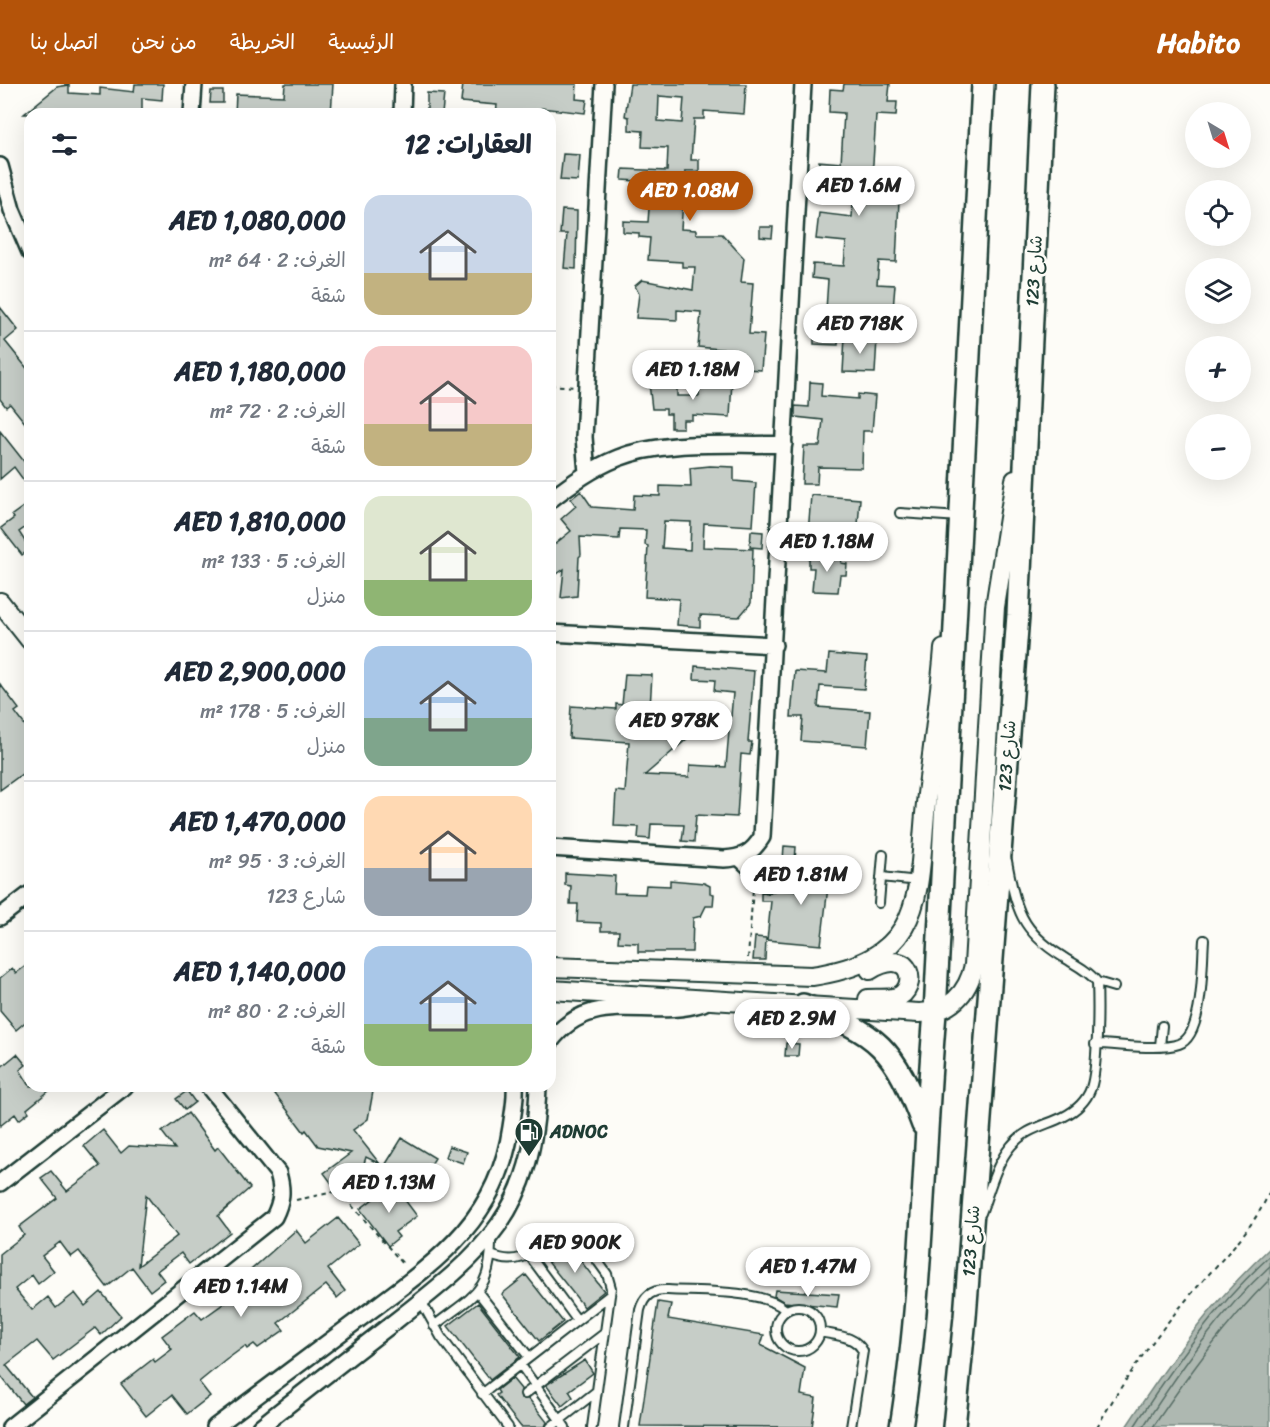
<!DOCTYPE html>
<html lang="ar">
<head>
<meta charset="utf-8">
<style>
	body { margin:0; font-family:Sriracha,"Playpen Sans Arabic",sans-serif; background:#f6f6f7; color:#1f2937; direction:rtl; height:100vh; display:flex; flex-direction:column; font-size:22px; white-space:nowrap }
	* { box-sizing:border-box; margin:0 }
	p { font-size:20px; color:#747a83 }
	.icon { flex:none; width:33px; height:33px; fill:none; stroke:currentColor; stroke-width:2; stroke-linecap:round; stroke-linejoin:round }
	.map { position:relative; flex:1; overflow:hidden; direction:ltr }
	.side { position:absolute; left:24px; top:24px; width:532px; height:984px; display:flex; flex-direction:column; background:#fff; border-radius:18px; box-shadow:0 6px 24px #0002; direction:rtl }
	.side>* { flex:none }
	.needle { width:39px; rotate:142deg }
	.tools { position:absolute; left:1185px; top:18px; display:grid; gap:12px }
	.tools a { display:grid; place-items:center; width:66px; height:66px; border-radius:50%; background:#fff; box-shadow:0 6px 24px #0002; font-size:30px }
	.price { position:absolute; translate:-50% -51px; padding:0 14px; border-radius:21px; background:#fff; color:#222; font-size:20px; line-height:39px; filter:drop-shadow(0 2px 3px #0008) }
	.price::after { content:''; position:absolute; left:50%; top:36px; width:18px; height:14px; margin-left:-9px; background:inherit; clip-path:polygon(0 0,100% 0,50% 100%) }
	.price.selected { background:#b45309; color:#fff }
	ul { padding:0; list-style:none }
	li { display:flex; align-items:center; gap:18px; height:150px; padding:0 24px }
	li+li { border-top:2px solid #e0e1e3 }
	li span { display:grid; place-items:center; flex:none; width:168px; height:120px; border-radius:18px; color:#555 }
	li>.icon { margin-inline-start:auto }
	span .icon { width:72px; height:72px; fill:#fffc; stroke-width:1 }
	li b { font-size:26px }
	h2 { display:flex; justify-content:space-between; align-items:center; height:72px; padding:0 24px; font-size:26px }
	header { display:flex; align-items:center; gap:36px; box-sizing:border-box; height:84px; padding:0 30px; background:#b45309; color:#fff }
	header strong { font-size:28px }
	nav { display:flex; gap:33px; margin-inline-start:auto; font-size:21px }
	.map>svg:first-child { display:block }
	.water { fill:#aeb8b1; stroke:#75877f; stroke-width:1.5 }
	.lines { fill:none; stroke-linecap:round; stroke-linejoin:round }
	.shore { stroke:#586e66; stroke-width:1.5 }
	.building { fill:#c6cdc7; stroke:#1f3d34; stroke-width:1.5; fill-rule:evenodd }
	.service-casing { stroke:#1f3d34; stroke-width:12 }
	.minor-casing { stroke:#1f3d34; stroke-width:20 }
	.tertiary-casing { stroke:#1f3d34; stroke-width:22 }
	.secondary-casing { stroke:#1f3d34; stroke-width:26 }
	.path { stroke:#1f3d34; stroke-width:2; stroke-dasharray:4.5 4.5; stroke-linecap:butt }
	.service { stroke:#fdfcf7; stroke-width:8 }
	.minor { stroke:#fdfcf7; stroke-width:15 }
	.tertiary { stroke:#fdfcf7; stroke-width:18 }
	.secondary { stroke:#fdfcf7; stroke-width:21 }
	.labels { text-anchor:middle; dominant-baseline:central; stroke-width:5; stroke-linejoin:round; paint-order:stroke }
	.street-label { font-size:18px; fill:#1f3d34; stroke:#fdfcf7 }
	.poi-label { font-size:18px; font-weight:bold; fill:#1f3d34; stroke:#fdfcf7; text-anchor:start }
</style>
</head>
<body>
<header>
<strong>Habito</strong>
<nav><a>الرئيسية</a><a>الخريطة</a><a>من نحن</a><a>اتصل بنا</a></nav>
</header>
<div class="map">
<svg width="1270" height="1343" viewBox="0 0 1270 1343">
	<rect width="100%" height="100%" fill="#fdfcf7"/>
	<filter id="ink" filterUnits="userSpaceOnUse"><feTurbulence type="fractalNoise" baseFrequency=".0167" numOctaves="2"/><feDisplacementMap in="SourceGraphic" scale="12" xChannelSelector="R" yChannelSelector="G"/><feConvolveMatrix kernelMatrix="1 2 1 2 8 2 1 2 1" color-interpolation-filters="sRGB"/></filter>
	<g filter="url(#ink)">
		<path class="water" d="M1270,1164V1343H1126C1169,1278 1212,1217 1270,1164Z"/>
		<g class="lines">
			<path class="shore" d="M1134,1343C1174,1281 1215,1222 1270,1172
				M1143,1343C1180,1286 1219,1229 1270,1182
				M1153,1343C1189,1290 1225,1240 1270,1195"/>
		</g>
		<path class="building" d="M135,0H163L162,16L142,14V30H24L57,3L69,1V9L100,11V4L134,8Z
			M285,0H333L331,30H235L236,10L284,12Z
			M463,0H577L576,15L587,16L585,29L541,24V30H496L497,21L461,18Z
			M630,0H746L744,30L704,27V35H694L691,76H699V87H685L681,145L696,146V150H722L744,174L741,198L753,199L749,250L764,251L761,286L728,284L730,266L698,263L701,228L677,226V236L636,234L639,210L635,202L642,196L693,206L695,183H682V178L648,176L650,154L639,153V149L623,148V137L648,138L651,98L622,96L623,85L667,87L668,64L642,63L643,47L629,46V33L625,32ZM659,12L684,14L682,39L658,37Z
			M844,0H890L888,18H897L896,32L876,31L872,95L900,96L896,178L879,177L877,200L895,201L891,250L880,249L882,232L840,229L838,261L814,260V233L816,225L826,226L828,196L812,194L813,180L844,182L846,158L816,155L819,129L852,133L855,93L818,91L819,77L841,79L844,29L829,28L830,5L843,6Z
			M211,7H223V19H210Z
			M427,9L444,10L442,30H427Z
			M563,70L580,71L578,97L560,96Z
			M562,126L577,127L576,185L564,184L567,150H560Z
			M760,143H773L772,154L760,153Z
			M0,223L18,246L5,257L30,288V345L10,320L6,323L0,315Z
			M845,253L877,255L875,289L843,288Z
			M700,295L732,296L730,333L692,331V336H683V344H671V330H666V325H652L649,299H677V312H699Z
			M810,298L822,299L821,312L858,315V310L875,312L872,347H863L862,384L818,383L817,400H802L804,362H820L823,336L795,333V322L809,323Z
			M0,347L30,385V405L14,383L0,395Z
			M710,382L734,383V397L756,399L753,442L704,439L703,463L753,465L751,519L739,533L700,531V543L677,541L679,515L645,513L648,462L645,461L646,446L620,445L619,455L580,453L581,471L579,473L577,512L561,514L564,485L550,495V464L571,447L561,435L576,422L571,415L581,407L592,423L633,426L634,411L660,412V402L691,403L690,384ZM664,437L691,438L690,466L662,464Z
			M811,411L860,415L857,454L808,450Z
			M30,418V440L19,448L30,465L22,471L1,444L14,434L12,431Z
			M751,447L763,448L762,464L750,463Z
			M809,472L842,475L841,479L847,480L846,491H840L838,508L812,507L814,484H809Z
			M829,570L867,573L864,605L820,602L818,623L870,627L867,662L801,657L803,633H791L795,587L827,589Z
			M695,582L754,587L748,658H752L750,671L741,670L737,733L696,731L694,758L682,757L684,741L651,740L650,755L638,754L639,743L614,742L616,707L625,708L629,658L569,654L571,622L616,625V620L622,621L625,590L652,591L650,624L696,625V630L731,632L733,609L714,607L715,596L694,595ZM695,644L729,647L726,683L690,681L689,693L645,691L695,648Z
			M0,600L19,625L15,628L30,648V684L0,706Z
			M784,762L796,763L795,777L783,776Z
			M799,776L831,778L821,861L767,856L771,817H761V807L766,810L776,806L797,807Z
			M565,789L615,792L614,809L645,810L646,801L670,802V796L704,799L710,802V809L714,810L713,822H706L701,832L693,834L692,868H638V859L618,858L619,847H601V839L577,838L578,820H570L571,802L565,801Z
			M755,853L766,854L765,876H753Z
			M30,879V934L16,946L0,927V894L12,884L16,889Z
			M786,959L799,960L798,972H785Z
			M17,970L26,981L20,986L30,1002H55L27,1025L29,1028L19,1036L15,1030L0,1042V984Z
			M269,1002H374L368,1035L353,1046L380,1080L366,1073L357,1102L346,1091L333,1101L324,1089L351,1069L318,1062L306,1046L304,1048Z
			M187,1007L195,1018L185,1026L176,1015Z
			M188,1029L215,1066L218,1063L250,1104L218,1132L230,1148L189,1180L181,1169L157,1187L164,1196L150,1207L132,1183L107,1203L79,1167L71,1173L60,1158L42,1172L54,1187L38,1200L32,1191L15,1205L32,1226L48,1213L56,1224L75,1209L85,1222L101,1208L121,1232L101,1251L95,1244L53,1276L37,1257L6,1281L32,1313L23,1320L0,1291V1170L24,1151L19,1143L57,1114L41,1094L51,1087L67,1107L100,1082L84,1062L103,1046L121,1069L129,1062L175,1065L162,1048ZM146,1111L177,1152L138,1182Z
			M402,1054L435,1074L417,1103L384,1083Z
			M449,1062L467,1068L463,1079L445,1073Z
			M393,1100L417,1132L395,1148L399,1153L388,1162L360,1125Z
			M338,1134L359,1160L328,1185L345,1207L337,1214L326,1201L278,1239L284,1246L258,1264L254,1260L247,1265L245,1262L226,1276L199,1298L210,1312L187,1330L172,1311L146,1332L121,1300L153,1275L155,1278L172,1265L162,1252L195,1227L202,1235L241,1207L235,1200L296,1146L306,1159Z
			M566,1158L604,1207L584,1223L545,1174Z
			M526,1191L563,1238L539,1257L502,1210Z
			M775,1206L839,1210L837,1223L784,1218L774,1212Z
			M658,1218L671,1220L668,1235L764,1251L761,1261L805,1284L801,1311L816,1314L812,1343L640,1342Z
			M478,1219L520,1273L490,1296L448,1242Z
			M585,1276L593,1289L569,1307L573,1313L562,1322L546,1301Z
			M512,1294L521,1305V1314L529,1315L547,1338L545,1343H521L496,1311L499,1309L497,1306Z"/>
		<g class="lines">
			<g class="service-casing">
				<path id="service" d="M900,429L960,433
					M881,793L919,797
					M879,819L883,771
					M1097,898L1114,903
					M1095,960C1118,960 1158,967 1179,960C1204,952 1202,879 1204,856
					M1160,962L1162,942
					M981,1129C990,1106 995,1081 1011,1062C1025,1045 1044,1042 1063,1033C1075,1027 1086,1018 1091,1004C1098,983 1098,921 1097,898C1089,887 1074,880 1063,873C1020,847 1016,824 1007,777
					M491,1171C535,1191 548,1137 578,1150L607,1190L611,1204L592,1343
					M529,1171L577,1236
					M477,1207L529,1273
					M421,1217L441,1253L508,1343
					M776 1245a22 22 0 1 1 44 0a22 22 0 1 1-44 0Z
					M434,1242C473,1211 492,1208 491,1154
					M820,1248C837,1252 854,1251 863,1267L851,1343
					M520,1280L565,1343
					M482,1310L610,1211
					M525,1310L605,1249
					M551,1343L597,1307
					M624,1343L640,1226C644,1211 653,1205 668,1206C701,1208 762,1205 786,1226"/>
			</g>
			<g class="minor-casing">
				<path id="minor" d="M192,30L194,0
					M402,30L403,0
					M0,82L12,126L30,168
					M587,389L584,353L604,0
					M550,416C572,399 593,384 618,374C666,355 733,362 784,360
					M550,549L774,561
					M550,764L724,775C743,774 752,769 762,753L803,0
					M740,774L768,800
					M0,833L30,810
					M550,958C592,902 648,937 703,919
					M0,1099L125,1002
					M10,1343L274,1133C282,1117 283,1106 278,1089L208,1002
					M215,1343C262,1308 308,1273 354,1239C428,1183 497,1142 511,1043C513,1029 516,1016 515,1002
					M260,1343C304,1308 349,1273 393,1239C486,1166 534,1128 538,1002"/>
			</g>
			<g class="tertiary-casing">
				<path id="tertiary" d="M0,518L30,556
					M550,883L812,892C936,874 915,798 928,702C934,656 940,611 944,565
					M550,906L919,929C949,929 968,910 974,881L995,523L1015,396
					M868,915C877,914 888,916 897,913C918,906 914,860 870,886"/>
			</g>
			<g class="secondary-casing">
				<path id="secondary" d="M803,921C879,950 894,963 923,1041
					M901,1343C923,1206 923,1067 935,929L983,0
					M954,1343L965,1233L1018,531L1043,0"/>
			</g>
			<path class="path" d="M550,301L574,303
				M748,874L753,804
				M296,1116L339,1107L405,1182
				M1097,1343C1123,1297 1153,1255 1187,1215C1216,1180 1251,1150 1270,1107"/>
			<use href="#service" class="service"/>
			<use href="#minor" class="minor"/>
			<use href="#tertiary" class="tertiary"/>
			<use href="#secondary" class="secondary"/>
		</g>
	</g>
	<defs>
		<g id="fuel-pin" transform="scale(1.5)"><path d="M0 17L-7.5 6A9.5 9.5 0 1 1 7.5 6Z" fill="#1f3d34" stroke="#fdfcf7"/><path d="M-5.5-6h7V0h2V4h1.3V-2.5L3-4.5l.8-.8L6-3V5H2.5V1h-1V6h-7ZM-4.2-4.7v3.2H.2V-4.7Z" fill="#fff"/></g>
	</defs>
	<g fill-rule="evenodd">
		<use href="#fuel-pin" x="529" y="1048"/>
	</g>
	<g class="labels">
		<g class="street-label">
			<text transform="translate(1034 187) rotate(-87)">شارع 123</text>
			<text transform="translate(1007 672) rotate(-86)">شارع 123</text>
			<text transform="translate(971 1157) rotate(-86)">شارع 123</text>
		</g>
		<g class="poi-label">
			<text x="550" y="1048">ADNOC</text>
		</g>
	</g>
</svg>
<div class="tools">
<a><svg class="needle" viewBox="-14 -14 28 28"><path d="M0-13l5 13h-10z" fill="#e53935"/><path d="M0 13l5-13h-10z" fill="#747a83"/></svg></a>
<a><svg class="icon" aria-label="locate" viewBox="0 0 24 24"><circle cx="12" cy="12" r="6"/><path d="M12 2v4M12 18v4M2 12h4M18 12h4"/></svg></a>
<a><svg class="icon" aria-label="layers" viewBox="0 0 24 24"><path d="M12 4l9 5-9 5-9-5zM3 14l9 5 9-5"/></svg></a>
<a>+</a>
<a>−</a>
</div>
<b class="price" style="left:859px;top:133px">AED 1.6M</b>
<b class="price selected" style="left:690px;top:138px">AED 1.08M</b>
<b class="price" style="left:860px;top:271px">AED 718K</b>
<b class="price" style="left:693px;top:317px">AED 1.18M</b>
<b class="price" style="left:827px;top:489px">AED 1.18M</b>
<b class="price" style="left:674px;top:668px">AED 978K</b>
<b class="price" style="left:801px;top:822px">AED 1.81M</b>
<b class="price" style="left:792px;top:966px">AED 2.9M</b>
<b class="price" style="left:389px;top:1130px">AED 1.13M</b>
<b class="price" style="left:575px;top:1190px">AED 900K</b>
<b class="price" style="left:808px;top:1214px">AED 1.47M</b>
<b class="price" style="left:241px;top:1234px">AED 1.14M</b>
<section class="side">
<h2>العقارات: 12<svg class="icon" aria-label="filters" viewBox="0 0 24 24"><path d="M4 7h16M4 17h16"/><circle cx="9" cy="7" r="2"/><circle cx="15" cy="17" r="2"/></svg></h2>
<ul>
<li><span style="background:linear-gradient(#c9d6e8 65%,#c2b280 0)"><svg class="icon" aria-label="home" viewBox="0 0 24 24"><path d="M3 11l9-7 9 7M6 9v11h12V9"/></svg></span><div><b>AED 1,080,000</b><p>الغرف: 2 · 64 m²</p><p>شقة</p></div></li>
<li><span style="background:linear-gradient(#f6c9c9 65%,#c2b280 0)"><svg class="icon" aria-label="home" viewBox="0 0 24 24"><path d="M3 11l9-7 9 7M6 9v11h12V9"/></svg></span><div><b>AED 1,180,000</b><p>الغرف: 2 · 72 m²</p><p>شقة</p></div></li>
<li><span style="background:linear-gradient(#dfe7d0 70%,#8fb573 0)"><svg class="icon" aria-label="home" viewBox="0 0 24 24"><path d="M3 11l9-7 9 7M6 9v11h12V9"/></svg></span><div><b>AED 1,810,000</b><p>الغرف: 5 · 133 m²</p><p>منزل</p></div></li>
<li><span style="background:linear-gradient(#a9c7e8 60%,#7fa58c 0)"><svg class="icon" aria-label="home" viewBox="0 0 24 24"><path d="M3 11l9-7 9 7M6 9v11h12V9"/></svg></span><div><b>AED 2,900,000</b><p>الغرف: 5 · 178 m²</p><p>منزل</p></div></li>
<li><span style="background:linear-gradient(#ffd9b3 60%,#9aa5b1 0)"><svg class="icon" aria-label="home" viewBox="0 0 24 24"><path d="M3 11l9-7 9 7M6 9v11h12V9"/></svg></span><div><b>AED 1,470,000</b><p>الغرف: 3 · 95 m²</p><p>شارع 123</p></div></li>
<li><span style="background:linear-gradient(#a9c7e8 65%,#8fb573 0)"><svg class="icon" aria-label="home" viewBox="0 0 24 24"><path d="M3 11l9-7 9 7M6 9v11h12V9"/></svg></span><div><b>AED 1,140,000</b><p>الغرف: 2 · 80 m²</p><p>شقة</p></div></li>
</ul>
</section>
</div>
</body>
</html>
